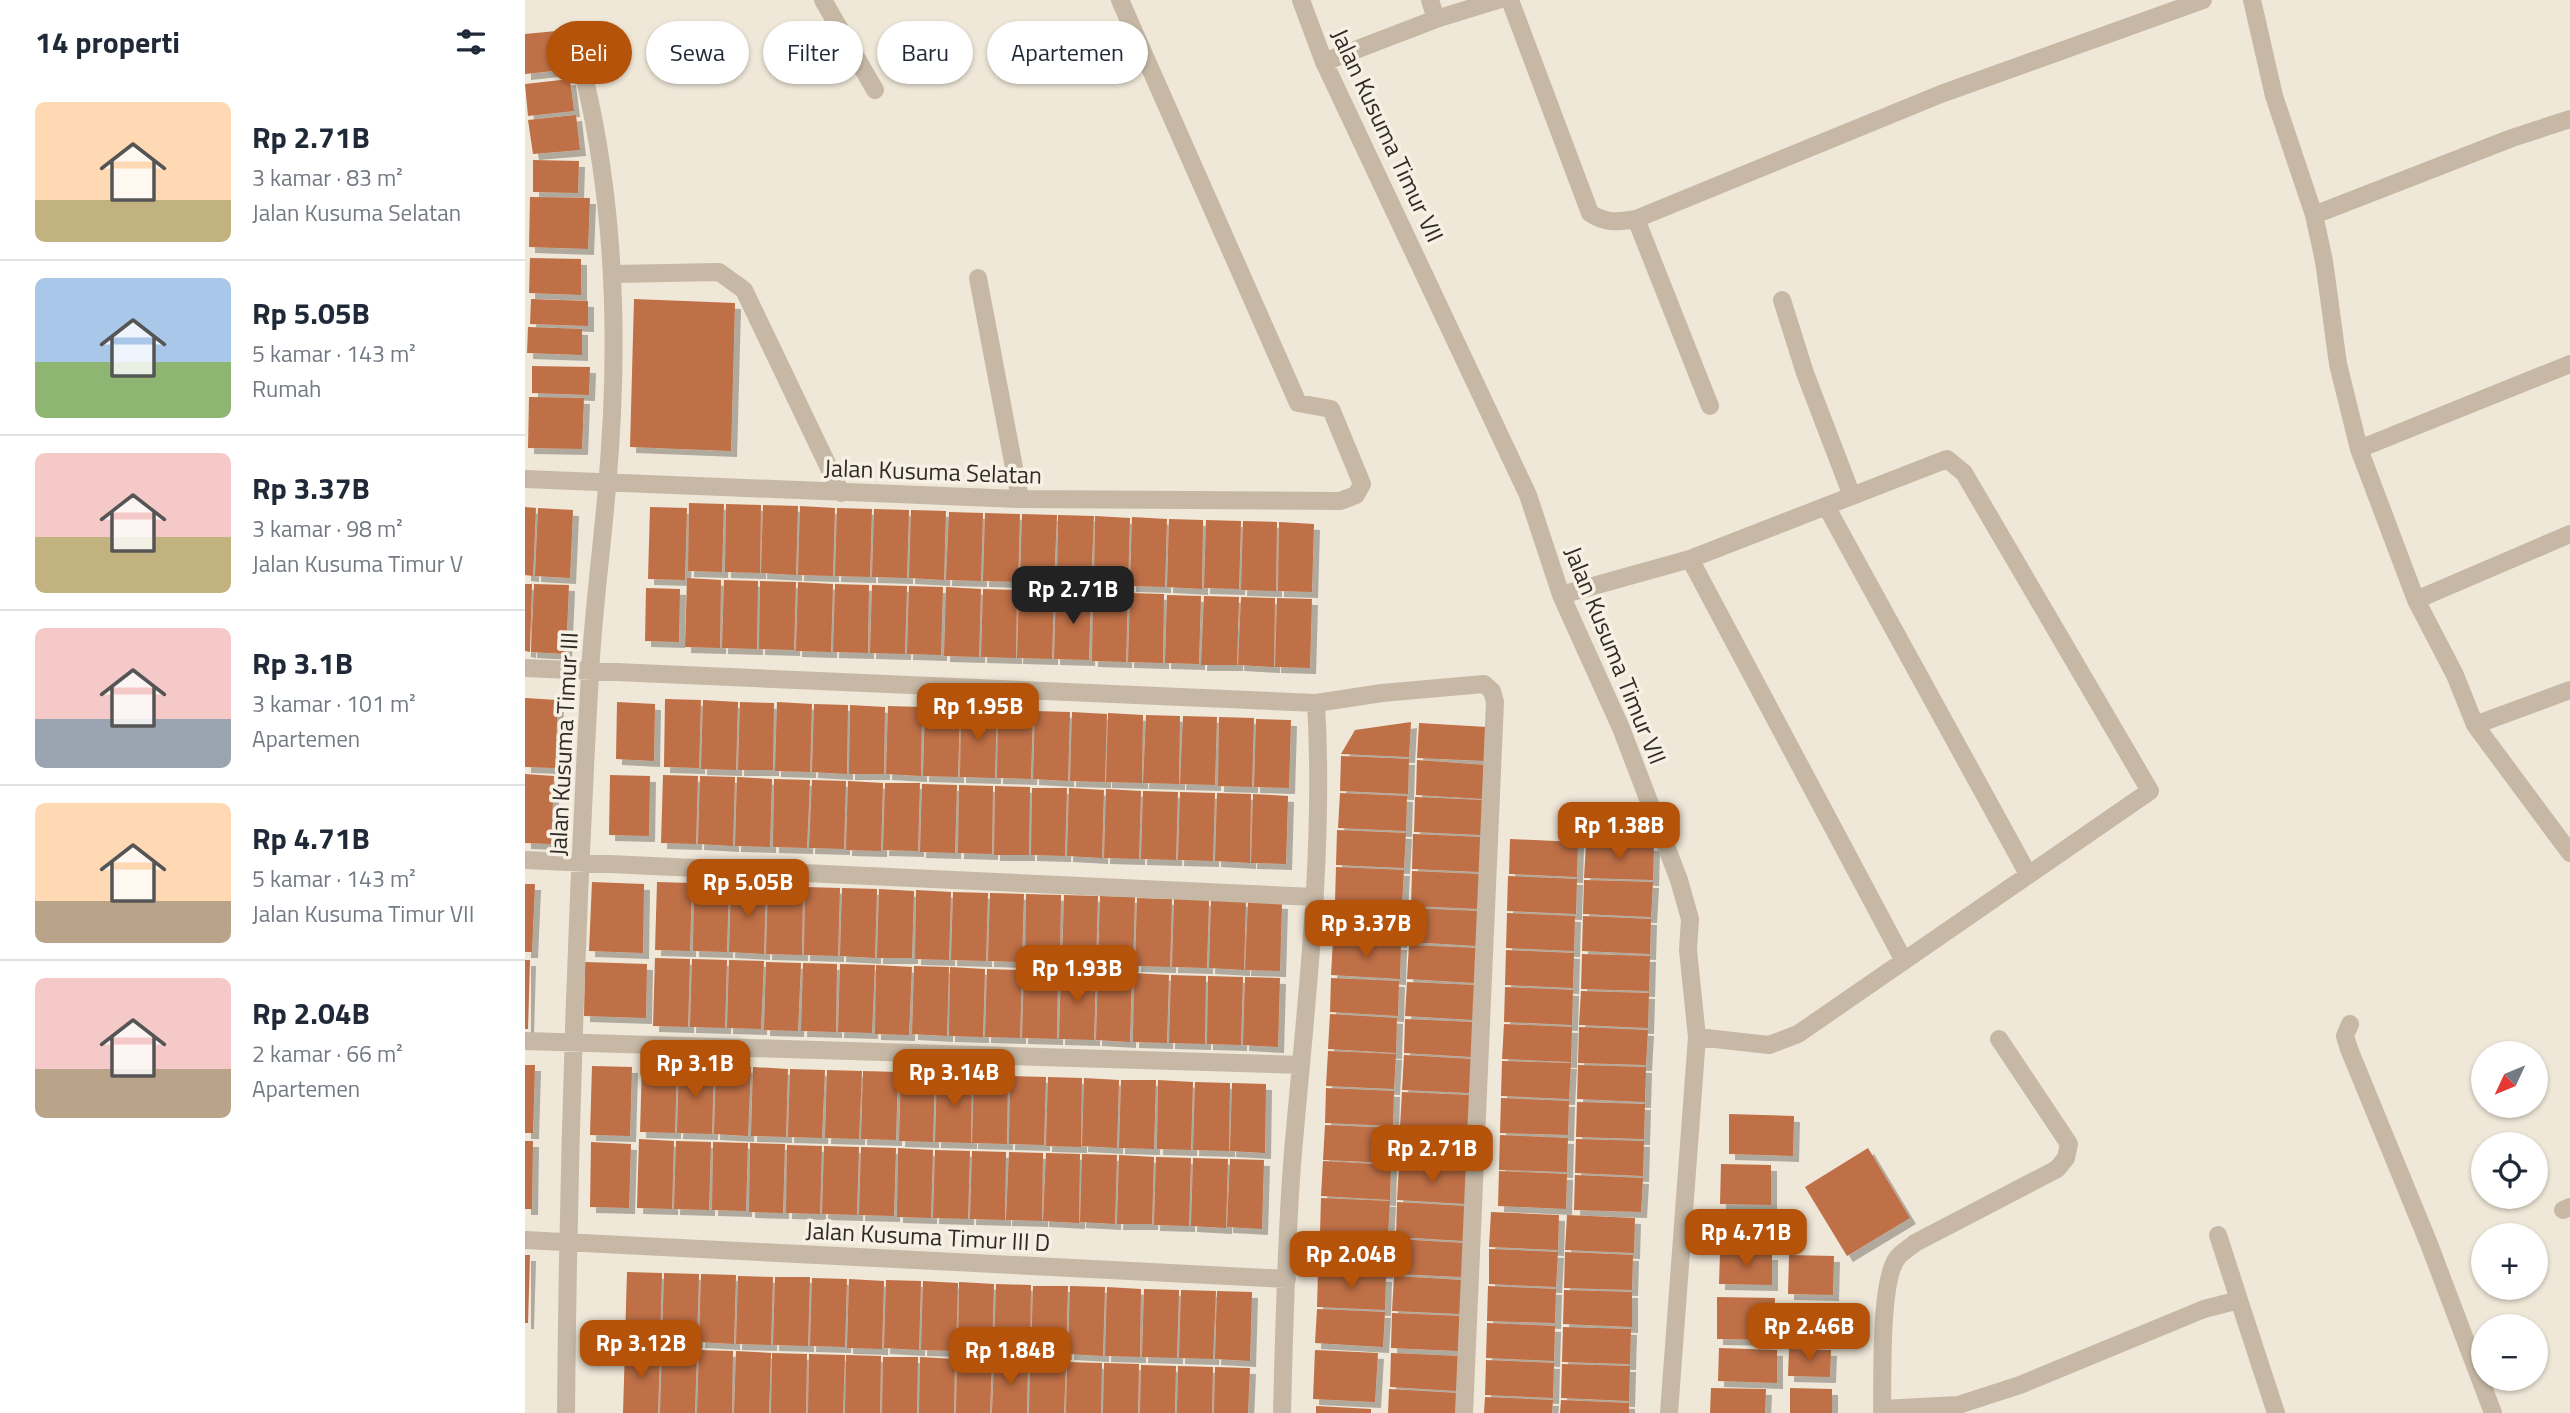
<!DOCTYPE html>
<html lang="id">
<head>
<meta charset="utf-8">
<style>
	body { margin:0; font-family:"Titillium Web",sans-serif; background:#f2f2f3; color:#1f2937; height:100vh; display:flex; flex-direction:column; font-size:26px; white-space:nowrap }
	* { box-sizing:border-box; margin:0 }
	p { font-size:23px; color:#747a83 }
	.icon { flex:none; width:38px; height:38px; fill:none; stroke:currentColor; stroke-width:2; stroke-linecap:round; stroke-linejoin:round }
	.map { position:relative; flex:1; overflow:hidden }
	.drawer { display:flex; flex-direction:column; background:#fff; width:525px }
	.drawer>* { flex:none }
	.guide { position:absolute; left:21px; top:21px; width:665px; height:63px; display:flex; gap:14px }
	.needle { width:46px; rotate:226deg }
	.fabs { position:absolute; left:1946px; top:1041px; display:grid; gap:14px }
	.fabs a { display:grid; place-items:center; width:77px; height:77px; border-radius:50%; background:#fff; box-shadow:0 2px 5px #0004; font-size:35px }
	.price { position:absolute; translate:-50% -60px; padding:0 16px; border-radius:14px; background:#b45309; color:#fff; font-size:23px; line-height:46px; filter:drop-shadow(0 2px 4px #0008) }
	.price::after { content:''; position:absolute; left:50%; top:42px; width:21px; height:16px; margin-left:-10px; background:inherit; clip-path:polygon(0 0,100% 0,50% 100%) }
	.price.current { background:#222; color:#fff }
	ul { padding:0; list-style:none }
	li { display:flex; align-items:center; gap:21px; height:175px; padding:0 35px }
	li+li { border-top:2px solid #e0e1e3 }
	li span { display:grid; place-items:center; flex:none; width:196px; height:140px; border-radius:10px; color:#555 }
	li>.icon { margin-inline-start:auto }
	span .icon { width:84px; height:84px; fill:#fffc; stroke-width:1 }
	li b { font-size:30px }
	h2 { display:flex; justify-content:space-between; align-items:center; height:84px; padding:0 35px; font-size:30px }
	.tag { padding:0 24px; border-radius:32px; background:#fff; box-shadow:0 2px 5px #0004; font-size:24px; line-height:63px }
	.tag.current { background:#b45309; color:#fff }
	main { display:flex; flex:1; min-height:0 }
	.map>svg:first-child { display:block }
	.building { fill:#bf7046; filter:url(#shadow) }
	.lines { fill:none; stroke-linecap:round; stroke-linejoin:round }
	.minor { stroke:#c6b8a5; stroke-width:18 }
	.labels { text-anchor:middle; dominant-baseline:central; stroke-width:7; stroke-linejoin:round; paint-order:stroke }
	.street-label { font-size:24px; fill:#322b26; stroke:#f7f0e4 }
</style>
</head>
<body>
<main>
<section class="drawer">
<h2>14 properti<svg class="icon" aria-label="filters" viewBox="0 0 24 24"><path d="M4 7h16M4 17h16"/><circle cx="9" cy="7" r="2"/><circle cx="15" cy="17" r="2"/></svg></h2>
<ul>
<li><span style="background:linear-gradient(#ffd9b3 70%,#c2b280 0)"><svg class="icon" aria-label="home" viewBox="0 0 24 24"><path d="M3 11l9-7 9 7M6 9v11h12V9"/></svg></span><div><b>Rp 2.71B</b><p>3 kamar · 83 m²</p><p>Jalan Kusuma Selatan</p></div></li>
<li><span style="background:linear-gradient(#a9c7e8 60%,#8fb573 0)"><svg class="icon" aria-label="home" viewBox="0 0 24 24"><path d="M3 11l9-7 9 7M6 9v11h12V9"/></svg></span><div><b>Rp 5.05B</b><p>5 kamar · 143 m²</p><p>Rumah</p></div></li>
<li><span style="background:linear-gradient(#f6c9c9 60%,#c2b280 0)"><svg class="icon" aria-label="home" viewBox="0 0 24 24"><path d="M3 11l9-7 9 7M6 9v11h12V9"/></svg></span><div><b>Rp 3.37B</b><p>3 kamar · 98 m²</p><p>Jalan Kusuma Timur V</p></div></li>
<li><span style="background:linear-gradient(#f6c9c9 65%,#9aa5b1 0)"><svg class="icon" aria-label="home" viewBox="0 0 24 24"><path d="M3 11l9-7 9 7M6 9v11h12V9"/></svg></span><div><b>Rp 3.1B</b><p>3 kamar · 101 m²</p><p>Apartemen</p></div></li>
<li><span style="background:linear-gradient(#ffd9b3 70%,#b9a48a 0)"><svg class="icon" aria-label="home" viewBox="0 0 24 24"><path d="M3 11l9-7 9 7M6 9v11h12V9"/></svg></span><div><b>Rp 4.71B</b><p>5 kamar · 143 m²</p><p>Jalan Kusuma Timur VII</p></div></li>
<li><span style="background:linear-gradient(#f6c9c9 65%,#b9a48a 0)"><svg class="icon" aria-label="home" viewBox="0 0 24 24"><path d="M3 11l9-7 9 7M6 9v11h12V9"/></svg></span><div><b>Rp 2.04B</b><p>2 kamar · 66 m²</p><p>Apartemen</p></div></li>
</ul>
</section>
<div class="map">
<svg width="2045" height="1413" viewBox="0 0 2045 1413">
	<defs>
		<filter id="shadow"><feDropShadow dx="6" dy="6" stdDeviation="0" flood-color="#0004"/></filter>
	</defs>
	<rect width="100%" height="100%" fill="#efe7d8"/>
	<path class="building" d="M42,30L47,69L0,74V34Z
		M45,79L49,111L3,116L0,84Z
		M51,115L55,150L8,154L3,120Z
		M8,160L54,161L53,193L8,192Z
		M5,197L65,198L63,249L4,247Z
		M5,258L56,259V295L4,293Z
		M6,299L63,301V326L5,324Z
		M109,299L210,303L206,451L105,447Z
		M3,327L57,329V355L2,353Z
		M7,366L65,367L64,395L7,393Z
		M4,397L59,398L57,449L3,448Z
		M164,503L199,504L197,572L163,571Z
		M201,504L236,505L235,573L200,572Z
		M238,505L273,506L271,575L236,573Z
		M275,506L310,508L308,576L273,575Z
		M0,507L11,508L8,576L0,575Z
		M125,507L162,508L160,580L123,579Z
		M13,508L48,510L45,578L10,576Z
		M312,508L347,509L345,577L310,576Z
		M349,509L384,510L382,578L347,577Z
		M386,510L421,511L419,580L384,578Z
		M424,512L458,513L456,581L421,580Z
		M460,513L495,514L493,582L458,581Z
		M497,514L532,515L529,584L495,582Z
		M533,515L569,516L566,584L532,583Z
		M570,516L605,518L603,586L569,585Z
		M607,517L642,519L640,587L605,586Z
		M644,519L678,520L677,589L642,587Z
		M681,520L716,521L714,589L679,588Z
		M718,521L752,522L751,591L716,590Z
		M754,522L789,524L787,592L753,591Z
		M162,578L196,580L195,648L160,647Z
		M199,580L233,581L232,649L197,648Z
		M235,581L271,582L269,650L234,649Z
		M273,582L308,584L306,652L271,651Z
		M0,584H7L5,652L0,651Z
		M9,584L44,585L41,654L6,652Z
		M310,584L344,585L343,653L308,652Z
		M347,585L382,586L380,654L345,653Z
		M384,586L418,587L416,655L382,654Z
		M421,587L456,589L454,657L419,656Z
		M121,588L155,589L154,642L120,641Z
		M458,589L492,590L491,658L456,657Z
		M494,590L529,591L527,659L492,658Z
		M531,591L566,592L564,660L529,659Z
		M568,592L603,593L601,662L567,661Z
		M605,593L639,594L638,663L603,662Z
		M642,595L676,596L674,664L640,663Z
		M679,596L714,597L712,665H676Z
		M716,597L750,598L749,667L713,665Z
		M752,598L787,599L785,668L750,667Z
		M0,698L33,700L30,768L0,767Z
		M140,699L176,700L174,768L139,767Z
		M178,700L213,702L211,770L176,769Z
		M92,702L130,704L129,761L91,759Z
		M215,702L249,703L248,770H213Z
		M252,702L287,704L285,772L250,771Z
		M289,704L323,705L322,774L287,772Z
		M325,705L360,707L359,774H324Z
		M363,706L397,707L396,776L361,774Z
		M400,708H435L433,777L398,776Z
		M436,709L472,710L470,778L435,777Z
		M473,710L508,711L506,779L472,778Z
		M510,711L545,712L543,781L508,779Z
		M547,712L582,714L580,782L545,781Z
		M583,713L618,715L617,783L581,782Z
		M621,715L655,716L654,784L618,783Z
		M658,716L692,717L690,785L655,784Z
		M694,717L729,718L727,787L693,786Z
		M731,719L766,720L764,788L729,787Z
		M886,722L884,757L816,754L830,730Z
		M894,723L962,727L960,761L892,758Z
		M816,756L884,759L883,794L815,791Z
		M892,760L961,765L959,799L891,795Z
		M0,774L29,776L26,844L0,843Z
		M85,775L125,776L124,836L84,835Z
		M138,775L173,776L171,844L136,843Z
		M175,776L210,777L208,846L173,844Z
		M212,777L247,779L245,847L210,846Z
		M249,779L285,780L282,848L248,847Z
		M287,780L321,781L319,849L284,848Z
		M323,781L358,783L356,851L321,850Z
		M360,783H395L393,851L358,850Z
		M397,784L432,785L430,853L395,852Z
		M434,785L468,786L467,854L433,853Z
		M470,786L505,787L504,855H469Z
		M507,788H542L540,856L506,855Z
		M544,788L579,790L577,858L542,856Z
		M581,789L616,791L614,859L579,858Z
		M618,791L653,792L651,860L616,859Z
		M655,792L690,793L688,861L653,860Z
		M692,793L726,794L725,863L690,861Z
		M815,793L882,796L881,831L813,828Z
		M728,794L763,796L761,864L726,863Z
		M890,797L958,800L957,835L889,832Z
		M812,830L881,833L879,868L811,865Z
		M888,834L956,837L955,872L887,869Z
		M985,839L1053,842L1052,877L984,874Z
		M1061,843L1129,845L1128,880L1059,878Z
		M811,867L879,870L877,905L810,902Z
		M887,871L955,874L954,909L886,906Z
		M983,876L1052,879L1051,914L982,911Z
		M1059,880L1128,882L1126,917L1058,914Z
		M67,882L119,884L118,953L64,951Z
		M132,882L167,883L165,951L130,950Z
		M169,883L204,884L202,952L168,951Z
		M0,884H10L7,952H0Z
		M206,884L241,885L239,954L204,952Z
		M243,886L278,887L277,955L241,954Z
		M280,887L315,888L313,956L279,955Z
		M317,888L352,889L350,958L315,956Z
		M354,889L389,891L387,958H352Z
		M391,890L426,892L424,960L390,959Z
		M428,892L463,893L461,961L426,960Z
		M465,893L499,894L497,962L463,961Z
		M501,894L536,895L535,963L500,962Z
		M539,895L573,896L571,964L537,963Z
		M575,896L610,897L608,966L573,965Z
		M612,898L647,899L645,967L610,966Z
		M649,899L684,900L682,968L647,967Z
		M686,900L721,901L719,970L684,968Z
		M723,901L757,903L755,971L720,970Z
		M809,904L877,907L876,942L808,939Z
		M886,908L953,911L952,946L884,942Z
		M982,913L1050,916L1049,951L981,948Z
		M1058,916L1126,919L1125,954L1057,951Z
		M808,940L876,944L875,979L806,975Z
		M884,945L952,948L950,983L882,979Z
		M981,950L1049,953L1048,988L980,985Z
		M1057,954L1125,956L1124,991L1056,989Z
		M130,958L165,959L163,1027L128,1026Z
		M167,959L202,960L200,1028L165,1027Z
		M0,960H5L3,1029H0Z
		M204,960L239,961L236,1029L202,1028Z
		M60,962L122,964L121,1018L59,1016Z
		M241,962L276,963L273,1031L239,1030Z
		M278,963L312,964L311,1032L276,1031Z
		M315,964L350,965L347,1033L313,1032Z
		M351,965L387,967L384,1035L350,1034Z
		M389,966L424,967L422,1036L387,1034Z
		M425,967L460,969L458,1037L424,1036Z
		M462,969L497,970L495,1038L460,1037Z
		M499,970L533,971L532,1039L497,1038Z
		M536,971L571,972L569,1040L534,1039Z
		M573,972L607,973L605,1042L571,1040Z
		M609,973L644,975L642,1043L608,1042Z
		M646,975L681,976L680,1044L644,1043Z
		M683,976L718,977L716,1045L682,1044Z
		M720,977L755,978L753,1047L718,1045Z
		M806,978L874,981L873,1016L805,1012Z
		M882,982L950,985L948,1020L880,1016Z
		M980,987L1048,990L1047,1025L979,1022Z
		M1056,991L1124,993L1123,1028L1054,1025Z
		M805,1014L872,1018L871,1053L803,1049Z
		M880,1019L948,1022L947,1057L879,1053Z
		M979,1024L1047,1027L1046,1062L977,1059Z
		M1054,1027L1123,1030L1121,1065L1053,1063Z
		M803,1051L871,1054L869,1089L801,1086Z
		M879,1055L947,1059L945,1093L877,1090Z
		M977,1061L1046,1063L1044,1099L976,1096Z
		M117,1063L152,1065L150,1133L115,1132Z
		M0,1065H10L8,1133H0Z
		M154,1065L189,1066L187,1134L152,1133Z
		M1053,1065L1121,1067L1120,1102L1052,1099Z
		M67,1066L107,1067L105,1136L65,1135Z
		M191,1066L226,1067L223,1136L189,1134Z
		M228,1067L263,1069L261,1137L226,1136Z
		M265,1069L300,1070L297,1138L263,1137Z
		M302,1070L337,1071L334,1139L300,1138Z
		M338,1071L373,1072L371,1140L336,1139Z
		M376,1072L410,1074L408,1142L374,1141Z
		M412,1074L447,1075L446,1143L410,1142Z
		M449,1075L483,1076L482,1144L447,1143Z
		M485,1076L521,1077L519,1145L484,1144Z
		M523,1077L557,1078L556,1147L521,1146Z
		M559,1078L594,1080L592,1148L557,1146Z
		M596,1080H631L629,1149L594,1148Z
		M633,1080L668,1082L666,1150L632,1149Z
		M670,1082L705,1083L704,1151L668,1150Z
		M707,1083L741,1084L740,1153L705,1151Z
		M801,1088L869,1091L868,1126L800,1123Z
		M877,1092L945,1095L944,1130L875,1127Z
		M976,1098L1044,1101L1043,1135L975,1133Z
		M1052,1102L1120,1104L1119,1139L1051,1137Z
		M1204,1114L1269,1116L1268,1156L1204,1154Z
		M800,1125L868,1128L866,1163L798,1160Z
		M875,1129L944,1132L942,1167L874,1164Z
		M975,1135L1043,1138L1042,1172L974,1170Z
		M114,1139L149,1141L147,1209L112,1208Z
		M1051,1139L1119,1141L1118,1176L1050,1173Z
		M0,1141H8L7,1209H0Z
		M151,1141L186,1142L184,1210L149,1209Z
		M66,1142L106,1144L104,1208L65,1207Z
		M188,1142L223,1143L221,1211L187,1210Z
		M225,1143L260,1144L258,1213L224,1212Z
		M262,1145L297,1146L295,1214L261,1213Z
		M299,1146L334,1147L332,1215L297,1214Z
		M336,1147L371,1148L369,1216L334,1215Z
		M373,1148L408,1150L406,1218L372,1217Z
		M1343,1148L1385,1218L1322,1256L1280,1187Z
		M410,1150L445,1151L443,1219L408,1218Z
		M447,1151L481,1152L480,1220L445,1219Z
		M484,1152L518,1153L517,1221L481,1220Z
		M521,1153L555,1154L554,1223L518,1221Z
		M557,1154L592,1155L590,1224L555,1222Z
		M594,1155L629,1157L627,1224H592Z
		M631,1157L666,1158L664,1226L629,1225Z
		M668,1158L703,1159L701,1228L666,1226Z
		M705,1159L739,1160L737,1229L702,1227Z
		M798,1161L866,1165L865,1200L796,1196Z
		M1196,1164L1246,1165V1205L1195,1204Z
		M874,1166L942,1169L941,1204L872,1200Z
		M974,1171L1042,1174L1041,1209L973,1206Z
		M1050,1175L1118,1178L1116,1212L1049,1210Z
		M796,1198L865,1201L863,1236L795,1233Z
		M872,1202L941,1206L939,1241L871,1237Z
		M966,1212L1034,1215L1033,1250L964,1247Z
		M1042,1215L1110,1218L1109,1253L1040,1250Z
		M1196,1215L1236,1216V1244L1195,1242Z
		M795,1235L863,1239L862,1273L793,1270Z
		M871,1239L939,1243L937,1277L869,1274Z
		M964,1249L1033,1252L1031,1287L964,1284Z
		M1040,1252L1108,1255L1107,1290L1039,1288Z
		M1195,1253L1247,1254V1285L1194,1284Z
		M0,1255H5L3,1323H0Z
		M1264,1255L1309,1256L1308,1295L1263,1294Z
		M102,1272L137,1273L135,1341L100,1340Z
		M793,1272L861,1276L860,1310L792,1307Z
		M139,1273L174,1274L172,1342L137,1341Z
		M176,1274L211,1275L209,1344L174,1342Z
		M213,1276L248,1277L246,1345L211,1344Z
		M869,1276L937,1280L936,1314L867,1311Z
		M250,1277H285L283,1346L248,1345Z
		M287,1278L322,1279L320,1347L285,1346Z
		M324,1279L359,1281L357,1349L322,1348Z
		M361,1280L396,1281L394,1350L359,1348Z
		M398,1281L433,1283L431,1351L396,1350Z
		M434,1282L469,1284L467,1352L433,1351Z
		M471,1284L506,1285L505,1353L469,1352Z
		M508,1286H543L541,1354L506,1353Z
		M545,1286L580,1287L578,1356L543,1354Z
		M963,1286L1031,1289L1030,1323L962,1321Z
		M582,1287L616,1289L615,1357L580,1356Z
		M619,1289L654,1290L652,1358L617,1357Z
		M656,1290L691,1291L688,1359L654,1358Z
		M1039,1290L1107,1292V1327L1038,1324Z
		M692,1291L727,1292L725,1361L690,1359Z
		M1192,1297L1250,1298L1249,1340L1192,1339Z
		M1262,1308L1312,1309V1337L1262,1336Z
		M792,1309L860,1312L858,1347L790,1343Z
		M867,1313L936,1316L934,1351L866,1348Z
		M962,1323L1030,1326L1029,1361L961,1358Z
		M1038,1327L1106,1329L1105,1364L1037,1362Z
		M100,1347L135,1349L133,1413H98Z
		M1194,1348L1252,1350V1383L1193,1381Z
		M137,1349L172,1350L170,1413H135Z
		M1264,1349L1306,1350L1305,1377L1263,1376Z
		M174,1350L208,1351L207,1413H172Z
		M790,1350L853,1353L850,1402L788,1399Z
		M211,1351L246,1353L244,1413H209Z
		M247,1353L282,1354L281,1413H246Z
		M866,1353L934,1356L932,1391L865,1387Z
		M284,1354L320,1355L318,1413H283Z
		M321,1355L356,1356L355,1413H320Z
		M358,1357H393L392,1413H357Z
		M395,1357L430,1359L429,1413H394Z
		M432,1358L467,1360L465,1413H431Z
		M469,1360L503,1361L502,1413H467Z
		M961,1360L1029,1363L1028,1398L960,1395Z
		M505,1361L541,1362L539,1413H504Z
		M542,1362L577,1363L576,1413H541Z
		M579,1363L614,1364L613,1413H578Z
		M1037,1364L1105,1366L1104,1401L1036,1398Z
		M616,1365L651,1366L650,1413H615Z
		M653,1366L688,1367L687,1413H652Z
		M690,1367L725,1368L723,1413H689Z
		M1186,1388L1241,1389L1240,1413H1185Z
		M1265,1388L1307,1389V1413H1265Z
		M864,1389L933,1393L932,1413H863Z
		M960,1397L1028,1400L1027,1413H959Z
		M1036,1400L1104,1403V1413H1035Z
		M791,1406L846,1409V1413H791Z"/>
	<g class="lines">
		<path class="minor" d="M298,0L350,90
			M776,0L799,62L1003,495L1036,595L1096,728L1154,880L1165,919L1163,950L1172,1037L1144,1413
			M905,0L911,19
			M985,0L1065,213C1081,224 1093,222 1111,219L1416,94L1678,0
			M1727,0L1749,96L1789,215L1799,261L1813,364L1834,449L1891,600L1930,675L1950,725L2045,853
			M799,62L911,19L973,0
			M1789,215L1987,138L2045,119
			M1111,219L1185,406
			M89,274L194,272L219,290L316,493
			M453,278L495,499
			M1257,300L1280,373L1327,496
			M1834,449L2045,364
			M0,479L495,499L815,501L831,495L837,484L806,409L773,403L595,0
			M1301,506L1503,874
			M1165,559L1379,961
			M1036,595L1165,559L1422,459L1439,473L1625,791L1273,1034L1244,1045L1172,1037
			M1891,600L2045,534
			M0,668L791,703L857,693L959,684L967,691L970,702L939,1413
			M1950,725L2045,690
			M0,860L790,897
			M1825,1024L1820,1036L1824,1049L1904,1244L1968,1413
			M0,1041L776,1065
			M2038,1210L2045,1207
			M1693,1235L1714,1300
			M0,1240L762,1279
			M1357,1409L1433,1405L1495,1385L1679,1309L1714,1300L1751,1413
			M41,1413C43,1167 51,920 65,674C68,612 77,549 82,487C94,353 91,211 60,80
			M757,1413C759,1330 761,1246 767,1164C780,1010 800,856 791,703
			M1357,1413C1358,1381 1354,1279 1373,1257C1377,1252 1384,1248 1390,1243L1532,1169L1541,1158L1544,1144L1474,1039"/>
	</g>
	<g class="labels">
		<g class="street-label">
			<text transform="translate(863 135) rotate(65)">Jalan Kusuma Timur VII</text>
			<text transform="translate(408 471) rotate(2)">Jalan Kusuma Selatan</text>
			<text transform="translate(1091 655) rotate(68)">Jalan Kusuma Timur VII</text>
			<text transform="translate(38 744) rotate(-87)">Jalan Kusuma Timur III</text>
			<text transform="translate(403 1236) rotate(3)">Jalan Kusuma Timur III D</text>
		</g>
	</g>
</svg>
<div class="fabs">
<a><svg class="needle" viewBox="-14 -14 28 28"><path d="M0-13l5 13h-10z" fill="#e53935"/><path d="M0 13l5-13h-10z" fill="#747a83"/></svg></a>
<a><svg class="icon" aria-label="locate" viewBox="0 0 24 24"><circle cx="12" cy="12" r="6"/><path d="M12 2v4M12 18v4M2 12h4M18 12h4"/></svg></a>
<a>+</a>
<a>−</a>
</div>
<b class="price current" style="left:548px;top:626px">Rp 2.71B</b>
<b class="price" style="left:453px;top:743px">Rp 1.95B</b>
<b class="price" style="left:1094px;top:862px">Rp 1.38B</b>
<b class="price" style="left:223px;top:919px">Rp 5.05B</b>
<b class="price" style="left:841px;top:960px">Rp 3.37B</b>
<b class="price" style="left:552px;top:1005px">Rp 1.93B</b>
<b class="price" style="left:170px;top:1100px">Rp 3.1B</b>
<b class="price" style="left:429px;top:1109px">Rp 3.14B</b>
<b class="price" style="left:907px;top:1185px">Rp 2.71B</b>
<b class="price" style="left:1221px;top:1269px">Rp 4.71B</b>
<b class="price" style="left:826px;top:1291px">Rp 2.04B</b>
<b class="price" style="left:1284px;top:1363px">Rp 2.46B</b>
<b class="price" style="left:116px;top:1380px">Rp 3.12B</b>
<b class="price" style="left:485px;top:1387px">Rp 1.84B</b>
<div class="guide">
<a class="tag current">Beli</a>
<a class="tag">Sewa</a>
<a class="tag">Filter</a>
<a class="tag">Baru</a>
<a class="tag">Apartemen</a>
</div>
</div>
</main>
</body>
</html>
